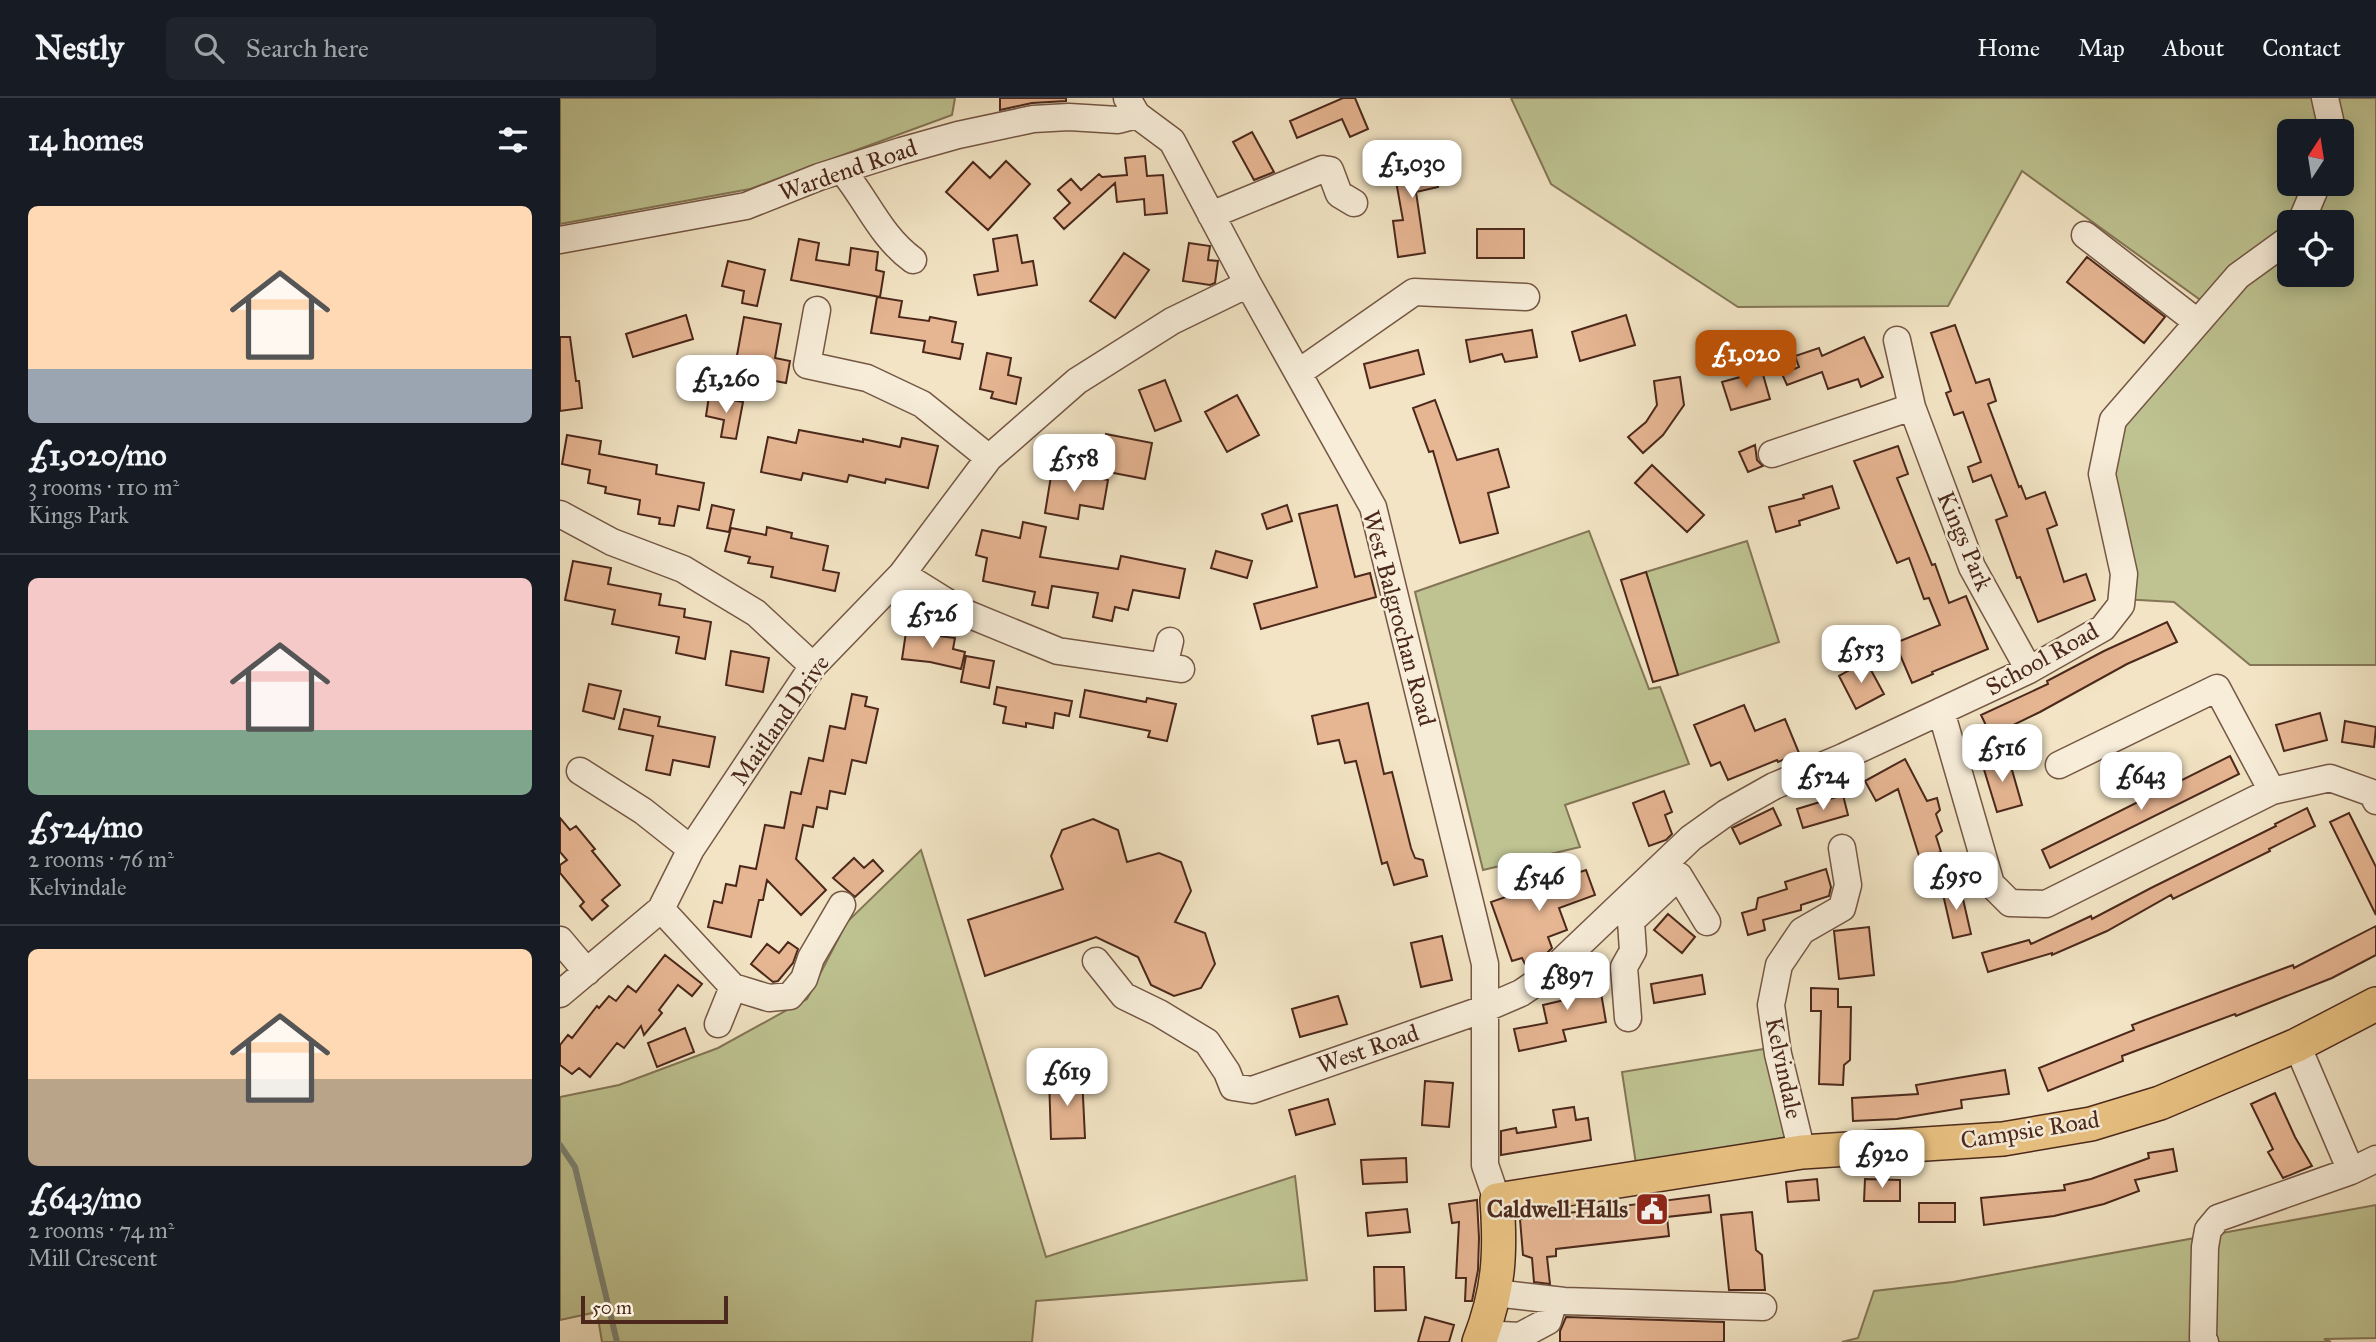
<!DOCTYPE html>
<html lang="en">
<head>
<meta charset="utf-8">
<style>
	body { margin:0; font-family:"IM FELL Great Primer",serif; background:#20242c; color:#f1f3f6; height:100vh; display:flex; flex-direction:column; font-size:26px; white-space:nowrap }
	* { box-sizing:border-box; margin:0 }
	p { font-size:23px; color:#9ea1a6 }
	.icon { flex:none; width:38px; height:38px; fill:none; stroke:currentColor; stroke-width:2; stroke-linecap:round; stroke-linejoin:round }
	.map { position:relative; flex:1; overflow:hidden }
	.details { display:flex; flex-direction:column; background:#171b24; width:560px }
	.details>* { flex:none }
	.needle { width:46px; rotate:12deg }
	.buttons { position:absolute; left:1717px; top:21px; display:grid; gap:14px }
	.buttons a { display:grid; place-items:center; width:77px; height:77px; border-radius:10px; background:#171b24; box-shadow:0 4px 18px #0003; font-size:35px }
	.scale { position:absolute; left:21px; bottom:18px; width:147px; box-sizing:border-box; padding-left:7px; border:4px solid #4b281b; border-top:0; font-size:19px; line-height:24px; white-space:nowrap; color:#4b281b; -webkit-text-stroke:5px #f7edd9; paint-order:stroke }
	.price { position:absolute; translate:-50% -60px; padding:0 16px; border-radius:14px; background:#fff; color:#222; font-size:23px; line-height:46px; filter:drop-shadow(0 2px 4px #0008) }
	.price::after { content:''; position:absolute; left:50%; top:42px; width:21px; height:16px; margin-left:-10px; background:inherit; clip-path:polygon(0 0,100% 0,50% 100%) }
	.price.active { background:#b45309; color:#fff }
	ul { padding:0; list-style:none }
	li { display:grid; align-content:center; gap:14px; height:371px; padding:0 28px }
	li+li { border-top:2px solid #363941 }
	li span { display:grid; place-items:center; height:217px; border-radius:10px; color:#555 }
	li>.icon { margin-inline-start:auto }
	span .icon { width:126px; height:126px; fill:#fffc; stroke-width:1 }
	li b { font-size:30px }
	h2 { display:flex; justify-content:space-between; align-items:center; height:84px; padding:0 28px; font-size:30px }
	header { display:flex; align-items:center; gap:42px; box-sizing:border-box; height:98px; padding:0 35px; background:#171b24; border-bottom:2px solid #363941 }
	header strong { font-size:33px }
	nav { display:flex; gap:38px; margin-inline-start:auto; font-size:24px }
	.search { width:490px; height:63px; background:#20242c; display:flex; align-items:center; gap:18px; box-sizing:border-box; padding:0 24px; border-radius:10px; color:#9ea1a6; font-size:26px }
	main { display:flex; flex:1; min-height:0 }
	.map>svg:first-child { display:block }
	.green { fill:#bec391; stroke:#847656; stroke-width:2; fill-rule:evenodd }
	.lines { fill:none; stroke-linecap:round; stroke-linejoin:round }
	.stream { stroke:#7c8374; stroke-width:6 }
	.building { fill:#e6b592; stroke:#4b281b; stroke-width:2 }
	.minor-casing { stroke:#755745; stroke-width:29 }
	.major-casing { stroke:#4b281b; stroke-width:36 }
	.minor { stroke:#f7edd9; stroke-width:26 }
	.major { stroke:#e9c282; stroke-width:33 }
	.labels { text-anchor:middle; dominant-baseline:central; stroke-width:5; stroke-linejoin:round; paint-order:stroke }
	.street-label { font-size:24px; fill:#4b281b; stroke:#f7edd9 }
	.poi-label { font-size:24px; font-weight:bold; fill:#4b281b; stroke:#f7edd9; text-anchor:end }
</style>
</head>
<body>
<header>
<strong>Nestly</strong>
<div class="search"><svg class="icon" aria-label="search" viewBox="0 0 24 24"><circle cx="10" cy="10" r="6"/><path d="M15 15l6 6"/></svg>Search here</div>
<nav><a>Home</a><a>Map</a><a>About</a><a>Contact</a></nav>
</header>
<main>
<section class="details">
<h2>14 homes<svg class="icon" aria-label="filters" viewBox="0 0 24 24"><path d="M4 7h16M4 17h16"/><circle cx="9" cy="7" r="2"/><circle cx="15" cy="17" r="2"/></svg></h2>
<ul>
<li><span style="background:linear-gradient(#ffd9b3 75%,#9aa5b1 0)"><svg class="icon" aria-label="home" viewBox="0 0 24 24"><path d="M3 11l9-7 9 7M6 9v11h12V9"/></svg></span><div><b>£1,020/mo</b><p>3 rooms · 110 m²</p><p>Kings Park</p></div></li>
<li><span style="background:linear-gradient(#f6c9c9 70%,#7fa58c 0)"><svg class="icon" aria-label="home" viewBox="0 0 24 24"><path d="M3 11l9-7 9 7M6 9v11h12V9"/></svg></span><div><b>£524/mo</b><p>2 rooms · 76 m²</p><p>Kelvindale</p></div></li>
<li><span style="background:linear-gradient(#ffd9b3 60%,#b9a48a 0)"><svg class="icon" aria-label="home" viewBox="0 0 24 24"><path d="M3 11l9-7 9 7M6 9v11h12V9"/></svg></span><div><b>£643/mo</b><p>2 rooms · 74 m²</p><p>Mill Crescent</p></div></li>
</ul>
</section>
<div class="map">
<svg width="1816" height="1244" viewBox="0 0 1816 1244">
	<rect width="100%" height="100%" fill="#f2e4c4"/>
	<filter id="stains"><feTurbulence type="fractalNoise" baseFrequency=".00286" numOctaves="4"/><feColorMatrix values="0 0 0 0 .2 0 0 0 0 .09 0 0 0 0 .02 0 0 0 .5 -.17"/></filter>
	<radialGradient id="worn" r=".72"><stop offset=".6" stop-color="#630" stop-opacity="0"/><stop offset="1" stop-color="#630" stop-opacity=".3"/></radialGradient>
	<path class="green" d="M0,0H395L392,17L190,91L0,126Z
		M951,0H1816V567H1690L1614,504L1562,501L1535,396L1553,322L1650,209L1462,73L1388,208L1178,209L991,86ZM1729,33H1782V86H1729ZM1729,124H1782V177H1729Z
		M1029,433L1089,591L1100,589L1129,666L1005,707L1020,749L923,772L855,494Z
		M1187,443L1219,544L1118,577L1086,474Z
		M361,752L486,1159L735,1078L747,1182L476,1203L472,1244H42L37,1214L0,1222V999L59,987L158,950L247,901L287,824Z
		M1210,950L1225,1042L1076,1066L1062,974Z
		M1816,1107V1240L1764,1241L1771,1244H1282L1298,1240L1314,1193L1393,1184Z"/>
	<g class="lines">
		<path class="stream" d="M0,1047L15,1069L57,1244"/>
	</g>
	<path class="building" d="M440,0H506V3L472,5L440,12Z
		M783,0H795L808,31L790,39L782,21L737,40L730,23Z
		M692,34L714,74L694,82L673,44Z
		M872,53L878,89L856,94L865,155L838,159L833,123L843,122L832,61Z
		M585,58L587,78L603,77L607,115L585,117L584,101L557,104L555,85L504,131L494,120L510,105L498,92L511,81L521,92L539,76L542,79L567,77L565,60Z
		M446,63L470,86L428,132L386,94L413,64L430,80Z
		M917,131H964V160H917Z
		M457,137L462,165L473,163L477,187L418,197L414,177L438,173L433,141Z
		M239,141L259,145L256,162L289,167L291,150L318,154L316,172L324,174L320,199L231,182Z
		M629,145L650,148L648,162L658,163L655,185L650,187L623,183Z
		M564,155L589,172L555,220L530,203Z
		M1527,159L1605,219L1584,245L1507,184Z
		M168,163L205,172L197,208L182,205L184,193L162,188Z
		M317,199L342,203L339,219L369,223L370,219L396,224L392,244L403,246L400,261L363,254L365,243L311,235Z
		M126,217L133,241L73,259L66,236Z
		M1066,217L1075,247L1020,263L1012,234Z
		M184,219L221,226L215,260L230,263L226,285L210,282L212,269L176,263Z
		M1395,227L1416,285L1429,281L1436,303L1428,306L1459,389L1461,388L1466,401L1485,394L1497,427L1487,431L1504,484L1526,476L1535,502L1478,524L1460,479L1457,480L1436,422L1447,418L1431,377L1413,384L1408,369L1421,364L1403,314L1394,317L1386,295L1391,293L1371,235Z
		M972,232L977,259L945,264L942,256L910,264L906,242Z
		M0,239H10L16,283H19L22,310L0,313Z
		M1304,239L1323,279L1301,289L1298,281L1268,291L1262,274L1227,287L1222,276L1239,269L1235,258L1259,250L1262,258Z
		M858,252L864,276L810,290L804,266Z
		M427,255L451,260L448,277L461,280L456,306L431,300L433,294L420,291Z
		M1202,273L1210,301L1171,312L1162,284Z
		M1120,279L1124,307L1103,337L1083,355L1068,339L1086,324L1097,307L1094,283Z
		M605,282L621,323L595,333L579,292Z
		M677,297L699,337L667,354L645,314Z
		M149,298L183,304L176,341L161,339L164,322L146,318Z
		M875,302L897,362L938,351L949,389L928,395L938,435L900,445L873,353L869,354L853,310Z
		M239,332L303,344V341L340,349L342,340L378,348L368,390L326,381L325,385L289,377L287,384L243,375L241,382L201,374L208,339L236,345Z
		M546,336L592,345L585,381L538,372Z
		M7,337L41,343L39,356L97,367L96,376L144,385L139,412L118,408L114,428L99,426L100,420L78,416L80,402L45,395L46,389L28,385L30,372L2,366Z
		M1195,347L1197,362L1203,368L1188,374L1179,354Z
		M1338,348L1348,376L1337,380L1372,467L1375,466L1389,505L1406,498L1428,551L1372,574L1373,576L1352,585L1335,545L1380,527L1369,500L1364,501L1349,460L1337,465L1294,363Z
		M1092,367L1144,417L1127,434L1075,385Z
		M492,372L548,382L543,411L520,407L518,421L485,415Z
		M1272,388L1279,410L1239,423L1240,427L1216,434L1209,409L1244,400L1243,397Z
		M152,407L174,412L169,434L147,430Z
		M727,407L732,423L707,431L702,416Z
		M777,407L795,479L810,475L816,499L701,531L694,506L757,489L739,416Z
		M463,424L486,429L480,459L558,471L561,458L625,471L619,500L573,492L568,512L555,509L552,523L533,519L538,495L492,488L488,510L472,507L475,494L423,483L427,460L416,457L422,432L460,440Z
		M207,429L232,435L231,440L268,448L263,472L279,475L275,493L211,479L213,469L188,465L190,459L165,453L171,430L206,437Z
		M656,453L692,463L687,480L651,470Z
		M13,463L51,470L48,486L101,496L99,507L125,511L124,519L151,524L145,561L116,555L119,539L52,526L55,512L5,502Z
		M1086,474L1118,577L1093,584L1061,482Z
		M1607,524L1617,544L1567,566L1480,614L1431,638L1421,617L1488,586L1487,583L1544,553Z
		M346,534L395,540L393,551L405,554L401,571L370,564L342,561Z
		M171,553L209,560L203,594L166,587Z
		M406,558L434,563L429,590L401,584Z
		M1306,563L1324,596L1296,611L1279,578Z
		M29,586L61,593L54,621L23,613Z
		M437,589L512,603L509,618L495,615L493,630L466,625V629L443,625L446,609L434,606Z
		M525,592L586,604L587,600L616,606L607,643L588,639L590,633L520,619Z
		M292,596L307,599L305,608L318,611L306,665L292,662L285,696L270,693L267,711L257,709L253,729L243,727L236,761L266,792L241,817L207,782L203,802H199L191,839L148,829L154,803L162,805L166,786L176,788L180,768L196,771L205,727L224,730L231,694L241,696L249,660L263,663L270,628L285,631Z
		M808,605L824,676L832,674L851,750L855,760L863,762L867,778L834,787L827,764L822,766L796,663L785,665L779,642L758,646L752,618Z
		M1184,607L1195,633L1225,621L1239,655L1218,664L1217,662L1168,682L1160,664L1151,668L1134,627Z
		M64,611L100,619L98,628L155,639L149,669L113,662L110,677L86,672L93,638L59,631Z
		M1760,615L1767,642L1724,653L1716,627Z
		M1785,623L1816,629L1814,649L1782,644Z
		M1448,658L1462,707L1437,714L1422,665Z
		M1670,658L1679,676L1490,770L1482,752Z
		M1345,661L1367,703L1377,700L1380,712L1376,716L1382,733L1376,738L1381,754L1360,761L1338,691L1316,703L1305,683Z
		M1104,693L1112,714L1105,717L1112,736L1106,742L1089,748L1073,705Z
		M1283,697L1288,717L1243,730L1237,711Z
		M1213,710L1221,727L1180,746L1172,730Z
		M1747,710L1755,728L1709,751L1710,753L1613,801L1611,797L1547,833L1492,857V855L1428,874L1422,855L1469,842L1471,846L1531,818L1532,821L1591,790L1716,728L1715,726Z
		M1789,715L1816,769V817L1770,724Z
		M0,720L10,732L16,728L35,751L32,753L60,787L42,802L48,808L32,822L20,808L24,804L0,775V767L7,762L0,754Z
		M533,721L558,732L567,764L599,755L621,764L631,793L615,824L645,835L655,866L641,890L614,898L591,887L578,859L536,839L425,878L408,822L503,791L491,758L502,732Z
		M294,760L304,770L313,762L323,773L295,799L273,780Z
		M1005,768L1008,778L1026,772L1035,797L999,810L1007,832L988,839L992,850L982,860L965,866L962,860L952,863L931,804L980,787L977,778Z
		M1266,771L1271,789L1269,798L1241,807V812L1203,822L1205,832L1188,837L1182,815L1196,811L1198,800L1227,791L1225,784Z
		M1400,788L1411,836L1393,840L1382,792Z
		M1108,816L1135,839L1122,855L1094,832Z
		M1816,828V857L1772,880L1676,918L1675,916L1562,958L1563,963L1488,993L1479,970L1574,932L1572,927L1733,867L1734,870Z
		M1309,829L1314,877L1279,881L1274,833Z
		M882,838L892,882L861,889L851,845Z
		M228,844L238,851L233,865L218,883L213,884L191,866L207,846L219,855Z
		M105,857L142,886L132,898L118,887L99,912L102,915L84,937L81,928L64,950L57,945L30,979L19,970L12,976L0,967V947L8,937L12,940L37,908L39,910L49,898L56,903L68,888L76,894Z
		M1035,860L1046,924L1003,932L1006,943L959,953L954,931L987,925L983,907L1013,900L1011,892L1022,889L1018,870L1026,862Z
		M1142,877L1145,896L1094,905L1091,886Z
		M1251,890L1278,891V909H1291L1290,962L1284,967L1283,987L1259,986L1261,913H1251Z
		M778,898L787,926L740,939L732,911Z
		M125,930L134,954L97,969L88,945Z
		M1445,972L1449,996L1401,1002L1402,1010L1337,1021L1293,1023L1292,1000L1358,996L1356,987Z
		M522,978L525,1040L491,1041L489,980Z
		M865,983L893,985L889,1029L862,1027Z
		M1715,995L1735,1039L1752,1068L1723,1080L1708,1054L1713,1051L1691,1006Z
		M768,1001L775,1026L736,1037L729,1012Z
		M1014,1009L1016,1022L1028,1020L1031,1042L941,1057V1033L956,1030L957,1035L996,1029L993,1012Z
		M1613,1051L1617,1073L1575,1082L1579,1093L1544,1106L1494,1118L1424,1127L1421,1100L1505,1092L1504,1087L1531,1081L1589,1060L1588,1055Z
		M846,1060L847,1084L803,1086L801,1062Z
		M1257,1081L1259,1102L1228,1104L1226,1084Z
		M1305,1081L1340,1082V1103H1304Z
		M1149,1097L1151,1114L1107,1119L1109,1138L996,1151V1158L987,1159L990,1186L974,1184L972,1160L963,1157L960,1121Z
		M917,1102L919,1140L918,1172L912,1203H905L906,1180H896L899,1124L892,1125L889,1106Z
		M1359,1105H1395V1124H1359Z
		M847,1111L850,1134L808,1138L806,1115Z
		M1192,1114L1196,1152L1202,1157L1205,1192H1169L1161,1117Z
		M814,1169H844L846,1212L815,1213Z
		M865,1219L894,1227L889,1244H858Z
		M1006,1219L1164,1224V1244H1000V1233Z"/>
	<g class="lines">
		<g class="minor-casing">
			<path id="minor" d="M567,0L577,17L612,43L688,186L813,409L925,866V1067L937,1102
				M1765,0L1770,22L1768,33
				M282,72C307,102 320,138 353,162
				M651,117L763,71L770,72L779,96L794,105
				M1741,124L1757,86
				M1525,137L1637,224
				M0,142L186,108L259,79L341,53L398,37L473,21L509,19L558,22L577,17
				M257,212L247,267L307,280L362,306L429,360
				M1337,242L1352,309L1412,469L1469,572
				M738,275L854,194L966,199
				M1212,356L1352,309
				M0,416L52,444L123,471L196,515L253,568
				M342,476L403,514L498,553L621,571
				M604,568L610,543
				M1381,613L1431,786L1450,805L1486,806L1712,693L1770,680L1812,695L1816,703
				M1499,667L1657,590L1712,693
				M20,673L83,713L131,751
				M1062,808L1071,823L1073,853L1064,869L1068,920
				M101,811L173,889L209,900L230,898L244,881L251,860L282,807
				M1071,823L1119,778L1147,824
				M0,842L27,874
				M536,863L564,898L599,915L647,944L667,974L673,989L692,992L924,911L961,895L986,878L1131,740L1166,715L1214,688L1283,659L1469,572L1543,530L1561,507L1564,476L1542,376L1553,322L1678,178L1729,141
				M0,896L101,811L131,751L253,568L342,476L429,360L517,283L612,223L688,186
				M158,926L173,889
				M1737,947L1791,1073
				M1242,1054L1218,956L1211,907L1219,867L1242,833L1282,810L1288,787L1282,750
				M935,1195L1004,1203L1203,1209
				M922,1236L960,1238L988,1223L994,1202
				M1645,1244L1643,1240L1645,1149L1648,1132L1658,1120L1791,1073L1816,1061"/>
		</g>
		<g class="major-casing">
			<path id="major" d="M919,1244C939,1193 941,1156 937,1102L1242,1054L1443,1041L1531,1026L1600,1005L1737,947L1816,906"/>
		</g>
		<use href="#minor" class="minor"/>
		<use href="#major" class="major"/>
	</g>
	<defs>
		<g id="civic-square" transform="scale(1.75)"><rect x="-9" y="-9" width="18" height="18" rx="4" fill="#8f2418" stroke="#f7edd9"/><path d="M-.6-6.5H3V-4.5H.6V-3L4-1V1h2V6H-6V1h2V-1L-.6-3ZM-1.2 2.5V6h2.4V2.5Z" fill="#fff"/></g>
	</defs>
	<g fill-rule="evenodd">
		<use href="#civic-square" x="1092" y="1111"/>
	</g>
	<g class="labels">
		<g class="street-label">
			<text transform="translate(288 72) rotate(-19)">Wardend Road</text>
			<text transform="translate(1405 443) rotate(67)">Kings Park</text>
			<text transform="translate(839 520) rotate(75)">West Balgrochan Road</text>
			<text transform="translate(1482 561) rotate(-29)">School Road</text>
			<text transform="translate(220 622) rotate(-55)">Maitland Drive</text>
			<text transform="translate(808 951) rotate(-19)">West Road</text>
			<text transform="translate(1224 970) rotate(78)">Kelvindale</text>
			<text transform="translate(1470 1032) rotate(-9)">Campsie Road</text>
		</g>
		<g class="poi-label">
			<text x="1068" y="1111">Caldwell Halls</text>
		</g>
	</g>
	<rect width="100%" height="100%" filter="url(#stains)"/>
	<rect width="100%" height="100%" fill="url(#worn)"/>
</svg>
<div class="buttons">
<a><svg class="needle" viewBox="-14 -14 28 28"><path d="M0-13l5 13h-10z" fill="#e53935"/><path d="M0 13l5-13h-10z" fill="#9ea1a6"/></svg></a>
<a><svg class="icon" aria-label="locate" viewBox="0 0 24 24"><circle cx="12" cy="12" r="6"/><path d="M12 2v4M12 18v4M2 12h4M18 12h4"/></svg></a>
</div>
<div class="scale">50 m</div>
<b class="price" style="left:852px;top:102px">£1,030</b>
<b class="price active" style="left:1186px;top:292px">£1,020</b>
<b class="price" style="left:166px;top:317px">£1,260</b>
<b class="price" style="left:514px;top:396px">£558</b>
<b class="price" style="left:372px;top:552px">£526</b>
<b class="price" style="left:1301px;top:587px">£553</b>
<b class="price" style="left:1442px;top:686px">£516</b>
<b class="price" style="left:1263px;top:714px">£524</b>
<b class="price" style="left:1581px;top:714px">£643</b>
<b class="price" style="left:1396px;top:814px">£950</b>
<b class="price" style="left:979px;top:815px">£546</b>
<b class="price" style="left:1007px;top:914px">£897</b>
<b class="price" style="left:507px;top:1010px">£619</b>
<b class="price" style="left:1322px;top:1092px">£920</b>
</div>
</main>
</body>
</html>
